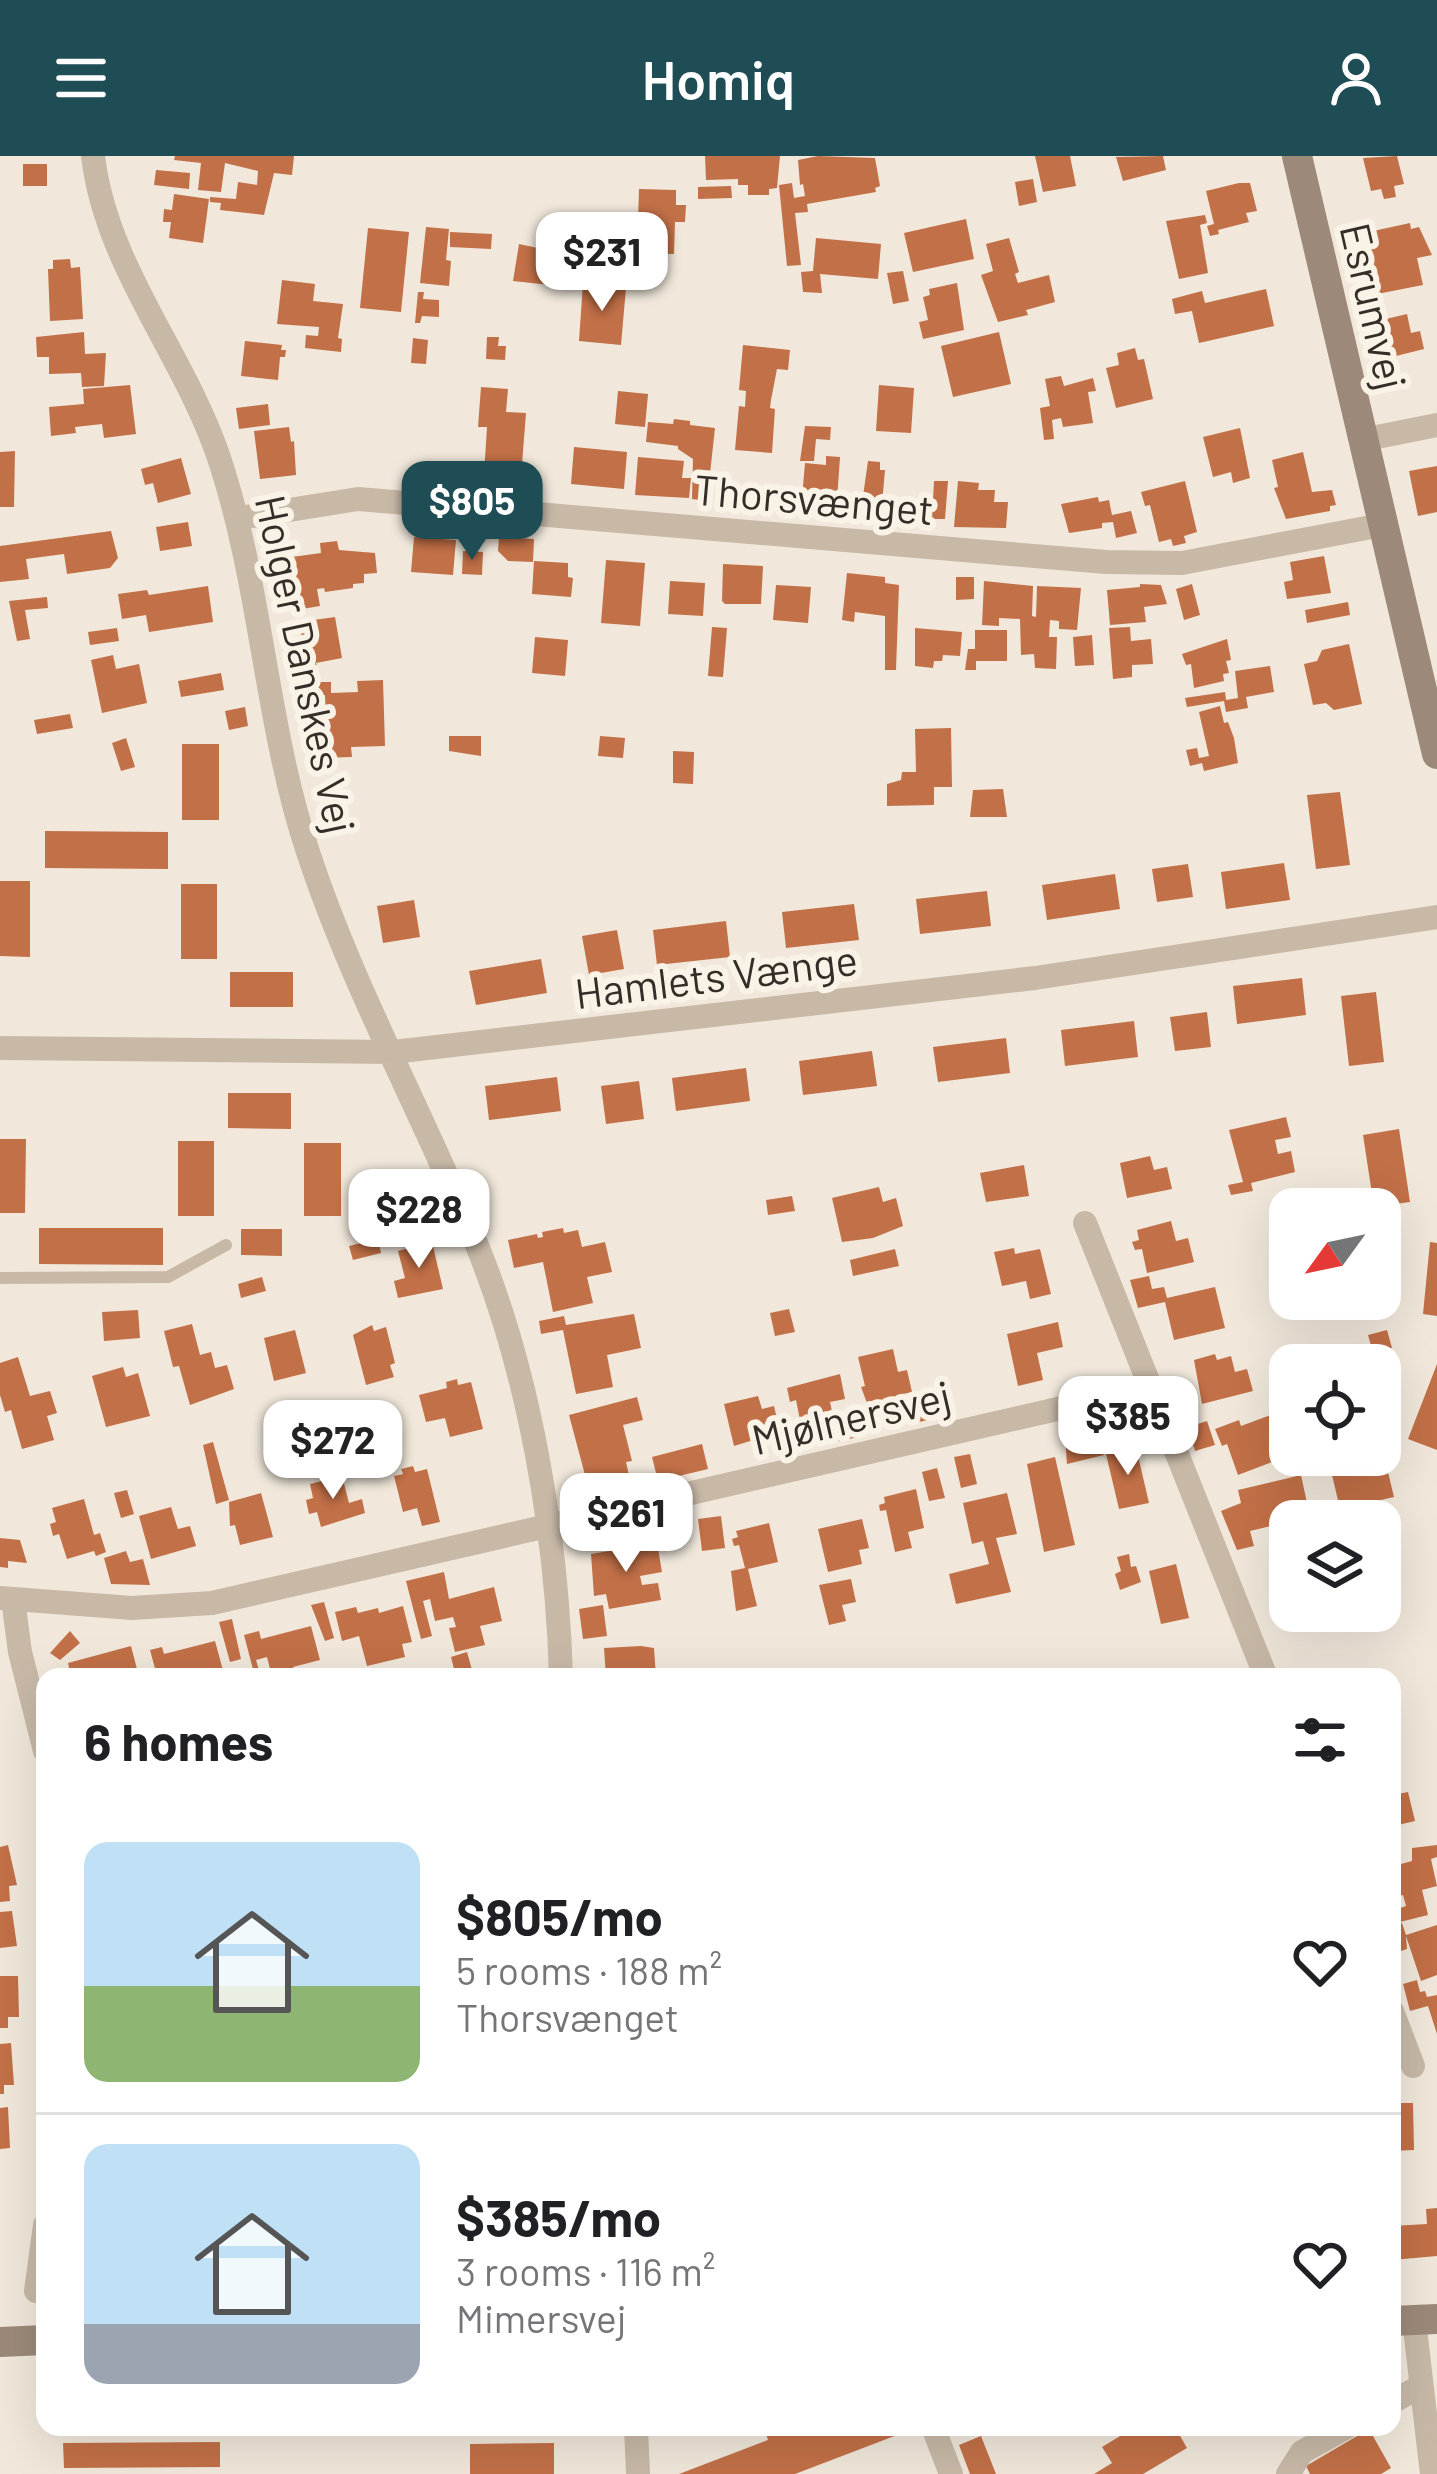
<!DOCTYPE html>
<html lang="en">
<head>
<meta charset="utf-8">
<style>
	body { margin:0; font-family:Barlow,sans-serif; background:#f6f6f6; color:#202124; height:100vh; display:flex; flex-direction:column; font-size:45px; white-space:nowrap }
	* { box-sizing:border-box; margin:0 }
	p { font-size:39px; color:#757577 }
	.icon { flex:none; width:66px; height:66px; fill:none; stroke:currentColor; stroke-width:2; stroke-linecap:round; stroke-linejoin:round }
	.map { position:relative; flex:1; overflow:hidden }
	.side { position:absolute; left:36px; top:1512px; width:1365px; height:768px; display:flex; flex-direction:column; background:#fff; border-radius:24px; box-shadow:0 12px 48px #0002 }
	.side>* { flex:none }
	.needle { width:78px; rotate:237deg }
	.tools { position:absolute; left:1269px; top:1032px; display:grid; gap:24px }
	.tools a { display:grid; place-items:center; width:132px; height:132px; border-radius:24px; background:#fff; box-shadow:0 12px 48px #0002; font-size:60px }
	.price { position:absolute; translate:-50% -102px; padding:0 27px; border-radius:24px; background:#fff; color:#222; font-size:39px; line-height:78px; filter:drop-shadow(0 3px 6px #0008) }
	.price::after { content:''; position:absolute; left:50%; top:72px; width:36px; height:27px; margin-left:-18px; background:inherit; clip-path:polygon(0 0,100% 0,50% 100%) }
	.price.current { background:#1e4d55; color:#fff }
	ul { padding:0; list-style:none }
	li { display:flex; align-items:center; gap:36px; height:300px; padding:0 48px }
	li+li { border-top:3px solid #e0e0e0 }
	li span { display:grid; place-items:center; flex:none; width:336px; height:240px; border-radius:24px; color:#555 }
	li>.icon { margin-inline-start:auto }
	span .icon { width:144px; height:144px; fill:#fffc; stroke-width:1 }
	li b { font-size:51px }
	h2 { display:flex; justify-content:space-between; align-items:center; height:144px; padding:0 48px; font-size:51px }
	header { display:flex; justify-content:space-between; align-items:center; height:156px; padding:0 48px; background:#1e4d55; color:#fff; font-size:54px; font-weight:600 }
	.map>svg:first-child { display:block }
	.building { fill:#c27047 }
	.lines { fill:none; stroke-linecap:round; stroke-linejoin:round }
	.lane { stroke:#c8b9a7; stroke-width:12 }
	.street { stroke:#c8b9a7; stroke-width:24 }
	.secondary { stroke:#9c8979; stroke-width:30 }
	.labels { text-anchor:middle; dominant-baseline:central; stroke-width:12; stroke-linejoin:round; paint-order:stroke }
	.street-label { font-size:42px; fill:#352d27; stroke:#f9f2e7 }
</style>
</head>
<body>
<header><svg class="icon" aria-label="menu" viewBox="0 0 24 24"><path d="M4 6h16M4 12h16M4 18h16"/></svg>Homiq<svg class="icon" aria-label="person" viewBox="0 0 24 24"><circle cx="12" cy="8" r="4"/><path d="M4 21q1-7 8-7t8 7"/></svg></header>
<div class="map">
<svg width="1437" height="2318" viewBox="0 0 1437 2318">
	<rect width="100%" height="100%" fill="#f1e8db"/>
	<path class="building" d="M175,0H294L292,19L274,17L264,59L220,54L221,47L210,46V41L236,43L238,26L257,29L258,15L225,7L221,36L198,34L201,7L174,4Z
		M705,0H780L777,32L769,33V39H748V29H738V23L706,24Z
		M818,0L875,2L880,30L875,32L876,36L807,48L808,56L795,57L801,109L787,110L779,29L792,27L794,42L805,40L803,28L800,29L798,4Z
		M1035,0H1070L1076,30L1043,36Z
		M1163,0L1166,14L1123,25L1116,1Z
		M1397,0L1404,28L1394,30L1396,41L1384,43L1381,33L1371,35L1363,2Z
		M23,8H47V30H23Z
		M156,14L190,17L189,33L154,29Z
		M1033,23L1037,46L1019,50L1015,26Z
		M1239,27H1250L1257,55L1246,57L1249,66L1218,74L1219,78L1210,80L1207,70L1214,68L1206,35Z
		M731,30L732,42L698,43V31Z
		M639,33L676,34V49H686L685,66H675L674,98L637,97Z
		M174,38L209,43L203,87L169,82L171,66H163L164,53L172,54Z
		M1205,59L1207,67L1200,69L1208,117L1179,123L1166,65Z
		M966,63L974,103L913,116L904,77Z
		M1410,67L1411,73L1419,71L1432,99L1417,102L1423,129L1377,138L1364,77Z
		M426,71L449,73L446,104L451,105L449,130L420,127Z
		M368,72L409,76L401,156L360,152Z
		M450,76L492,78L491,93L450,91Z
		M816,82L881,88L878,123L820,118L822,137L803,136L801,116L813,115Z
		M1009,82L1019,116L1015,118L1018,127L1049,119L1055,146L1026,154L1028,159L998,166L981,119L993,115L986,88Z
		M519,88L561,97L559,123L551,122L550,129L513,125Z
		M70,103L71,112L80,111L83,163L50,165L48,113H53V104Z
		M903,115L909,145L893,148L887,117Z
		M282,124L315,128L313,145L343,148L338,182L342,183L341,196L305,192L306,179L318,180L319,171L277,168Z
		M583,127L626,132L621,189L579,185Z
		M957,127L964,174L923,183L919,166L928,164L923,141L930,139L929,133Z
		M1266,133L1274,170L1199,187L1192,155L1175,158L1172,143L1202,135L1205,147Z
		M418,136H424L423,143L439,144V161L422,160L420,167H415Z
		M1407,158L1411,177L1420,175L1424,193L1396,200L1395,204L1381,202L1373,166Z
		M84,176L85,198L106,197L104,230L82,231L81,217L49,218V201H37L36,181Z
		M999,176L1011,228L953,241L941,190Z
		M487,181H499L498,190H506L505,204L486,203Z
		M413,182L428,184L426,208L411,207Z
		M245,185L282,189L281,194H286L285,201H280L278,224L241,220Z
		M743,189L790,194L788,214L777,213L771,244L770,252L775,253L772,297L735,294L739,250L745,251L746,235L739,234Z
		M1135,192L1138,204L1144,203L1153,243L1116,252L1106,212L1119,209L1117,197Z
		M1061,220L1064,230L1093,222L1096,235L1088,236L1093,267L1063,271L1061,262L1052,264L1054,283L1044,284L1040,252L1050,250L1045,223Z
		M130,229L136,278L104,282L102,268L75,271L76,277L51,280L49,251L84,248L83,233Z
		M879,229L914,232L911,277L876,275Z
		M481,231L508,233L506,256L526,257L521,321L484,318L487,271H478Z
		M618,235L648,238L645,271L615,268Z
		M268,248L270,269L239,273L236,252Z
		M674,263L690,265V269L715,272L707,345L692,343L693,303L678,293V290L646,286L648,266L673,268Z
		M805,270L831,271L830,284L816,283L814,305H800Z
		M289,271L291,286L294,285L296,319L260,323L254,275Z
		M1240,272L1250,322L1233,327L1231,316L1213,321L1203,281Z
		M574,291L627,296L624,333L571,328Z
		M15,295L14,351H0V296Z
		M1303,296L1312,336L1332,334L1336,349L1330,350V355L1286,363L1274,332L1278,331L1272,304Z
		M826,300L840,301L837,344L802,342L805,307L826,309Z
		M638,301L684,305L682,322H691L689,342L635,339Z
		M181,302L191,338L158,347L153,327L145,329L141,313Z
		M868,305L880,306V314H885L882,348L862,347Z
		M1437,310V356L1418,360L1409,315Z
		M934,325H948L945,363H932Z
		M958,325L979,327L978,334H995L994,346H1008L1006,372L954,371Z
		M1185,325L1197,376L1184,380L1186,387L1173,390L1171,383L1159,386L1150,349L1145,350L1141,336Z
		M1098,341L1099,346L1109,344L1112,359L1131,355L1137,377L1116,382L1113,366L1102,367V372L1069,377L1061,348Z
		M188,366L192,390L160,395L156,371Z
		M111,375L118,402L110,412L67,418L64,398L26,403L29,423L0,426V390Z
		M414,381L456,384L453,419L411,416Z
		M499,381L534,383L533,406L508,405L498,395Z
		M337,385L339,394L375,397L377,417L364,418V427L353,428V432L325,436L324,432L317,433L320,450L302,453L292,401L321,397L320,387Z
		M463,395L483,396L482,419L462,418Z
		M1324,400L1331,437L1287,443L1284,426L1293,424L1290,406Z
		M606,404L645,407L640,470L601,467Z
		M534,405L568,407V421L573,422L571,441L532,438Z
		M723,408L763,410L761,448H725L722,445Z
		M847,417L885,421V427L899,429L896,514H885V460L855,456L854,466L842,464Z
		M956,421H974V443L956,444Z
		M670,425L705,427L703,460L668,458Z
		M984,425L1033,430L1032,460L1036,461L1037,430L1081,432L1077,474L1059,473V465L1050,464L1049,481H1057L1056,513L1035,512L1034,498L1021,499L1020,463L999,462V470L982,469Z
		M1140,428L1161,429L1167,448L1144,451L1146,466L1110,469L1107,434L1140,431Z
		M1192,428L1200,459L1184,464L1176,433Z
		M776,429L811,431L808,467L773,464Z
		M208,430L213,466L149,476L146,459L122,463L118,438L147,434L149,439Z
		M47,441L48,452L25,454L30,483L17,485L9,445Z
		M1348,446L1350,459L1307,467L1305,454Z
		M335,461L342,502L316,507L319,520L295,523L292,509L306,506L299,466Z
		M712,471L727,472L723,521L708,520Z
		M1130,471L1131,485L1151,483L1153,508L1132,509V521L1113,523L1109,472Z
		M117,472L119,485L90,489L88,476Z
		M915,472L962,476L960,500L943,499L942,505H934L933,512L915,510Z
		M975,474H1007V505H976V514H965L968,493H975Z
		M1092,479L1094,509L1075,510L1073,481Z
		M535,481L568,484L565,520L532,517Z
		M1227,483L1231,504L1226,505L1229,517L1223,518L1224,525L1194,532L1191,508L1186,509L1182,498Z
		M1349,488L1362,548L1334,554L1326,547L1313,549L1304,508L1317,505L1322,494Z
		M113,499L116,513L139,508L147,547L102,557L91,504Z
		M1270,510L1274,536L1246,541L1248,552L1226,556L1224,545L1187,551L1185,542L1225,536L1226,544L1238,542L1235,515Z
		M221,517L224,534L181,541L178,525Z
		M383,524L385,590L351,591L352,601L319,602L318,592H311V570H326L325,539L298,540V526H331V537L358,536L357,525Z
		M1220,550L1224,567L1228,566L1234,582L1238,607L1204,615L1202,607L1190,610L1186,594L1197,592L1199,602L1209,600L1199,556Z
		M245,551L248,570L229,574L225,555Z
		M70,558L73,572L37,578L34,564Z
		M951,572L952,631H934V649L887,650V628L901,624L902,616H916L915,573Z
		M449,580H481V600L449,595Z
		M600,580L625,582L623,602L598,600Z
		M126,582L135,611L121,615L112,587Z
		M182,588H219V664H182Z
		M673,595L694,596L693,628L673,627Z
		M1003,633L1007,661H970L973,634Z
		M1340,636L1350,709L1316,713L1307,639Z
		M45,675L168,676V713L45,712Z
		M1284,707L1290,744L1226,753L1221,716Z
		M1188,708L1193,741L1157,746L1152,713Z
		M1115,718L1120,753L1047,764L1042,729Z
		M0,725H30V801L0,800Z
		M181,728H217V803H181Z
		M987,735L991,770L920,778L916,743Z
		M414,744L420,781L383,787L377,750Z
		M854,748L859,784L786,792L782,756Z
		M726,765L730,801L657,809L653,774Z
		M617,774L624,813L589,819L582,780Z
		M541,803L547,837L476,849L469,815Z
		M230,816H293V851H230Z
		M1302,822L1306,859L1237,868L1233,830Z
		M1376,836L1384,906L1349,910L1341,840Z
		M1207,856L1211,891L1175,895L1170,861Z
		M1134,865L1138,901L1065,910L1061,874Z
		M1006,882L1010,917L938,926L933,891Z
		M872,895L877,930L803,939L799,905Z
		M746,912L750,945L676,955L672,922Z
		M557,921L561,955L489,964L485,930Z
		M639,925L644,963L606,968L601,930Z
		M228,937H291V973L228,972Z
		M1286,961L1291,981L1275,984L1278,998L1291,995L1295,1016L1251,1027L1253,1035L1231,1039L1228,1029L1243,1026L1229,974Z
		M1399,973L1410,1046L1374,1051L1363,979Z
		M0,983H26L25,1057H0Z
		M178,985H214V1060H178Z
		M304,987H341V1060H304Z
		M1150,1000L1154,1014L1167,1011L1172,1033L1127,1042L1120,1007Z
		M1024,1009L1029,1040L986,1046L980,1017Z
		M879,1031L883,1046L896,1042L903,1070L873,1082L842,1086L832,1042Z
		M792,1040L795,1055L768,1059L766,1044Z
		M1171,1065L1176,1085L1188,1082L1194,1106L1147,1117L1142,1093L1135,1094L1132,1086L1139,1084L1137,1074Z
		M39,1072H163V1109L39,1108Z
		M563,1072L564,1077L578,1074L582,1091L605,1086L612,1116L587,1121L593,1147L553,1156L543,1106L514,1112L508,1084L537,1078L538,1082L543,1081L542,1076Z
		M241,1073H282V1100L241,1099Z
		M378,1083L381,1097L353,1104L349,1090Z
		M432,1086L443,1133L398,1142L394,1125L405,1122L398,1095Z
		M1430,1086L1437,1087V1160L1423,1158Z
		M1014,1092L1015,1098L1040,1093L1051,1138L1030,1143L1026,1125L1002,1130L994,1096Z
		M895,1093L899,1110L853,1120L850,1104Z
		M1149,1120L1152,1133L1164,1131L1167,1142L1215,1131L1225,1172L1174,1184L1165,1146L1138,1152L1130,1124Z
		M262,1121L266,1135L241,1142L238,1128Z
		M789,1153L795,1176L775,1180L770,1157Z
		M138,1154L140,1182L104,1185L102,1156Z
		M634,1158L641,1192L607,1199L613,1231L576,1238L563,1174L541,1178L539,1165L564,1160L566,1169Z
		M1058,1166L1063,1191L1037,1197L1043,1224L1018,1230L1007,1178Z
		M192,1168L200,1199L211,1196L215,1212L227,1209L234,1233L190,1249L179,1210L173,1211L164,1175Z
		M372,1169L374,1175L386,1171L395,1207L390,1209L394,1221L366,1229L353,1179Z
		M295,1174L306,1217L274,1225L264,1182Z
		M1387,1174L1392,1192L1373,1197L1368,1179Z
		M893,1193L898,1216L907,1214L912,1236L903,1238L905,1247L870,1255L861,1231L865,1230L858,1201Z
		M1215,1198L1217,1204L1231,1200L1235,1216L1247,1213L1253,1235L1202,1248L1194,1204Z
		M18,1201L30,1240L50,1235L57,1257L47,1260L54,1284L22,1293L11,1254L5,1256L0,1239V1207Z
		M1437,1208V1294L1408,1283Z
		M123,1211L126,1221L138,1217L150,1260L106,1271L92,1220Z
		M840,1218L845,1243L830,1246L833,1260L857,1255L863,1280L839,1285L833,1262L801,1269L796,1244L790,1246L787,1232Z
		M457,1223L458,1229L471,1226L483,1273L450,1281L445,1262L426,1266L419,1239L447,1232L446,1226Z
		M930,1239L936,1262L919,1266L913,1243Z
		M758,1240L762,1253L774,1250L780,1276L734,1290L724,1248Z
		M637,1241L643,1264L623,1269L632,1305L626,1306L630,1324L589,1334L569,1259Z
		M1282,1246L1290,1264V1292L1270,1300L1272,1306L1238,1319L1227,1288L1222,1290L1215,1273L1239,1264L1241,1270L1273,1258L1270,1251Z
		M1207,1265L1215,1289L1195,1295L1188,1271Z
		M1097,1273L1104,1299L1067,1308L1065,1281Z
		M213,1286L229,1344L216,1348L203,1289Z
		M702,1288L708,1313L658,1325L652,1301Z
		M1136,1291L1149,1347L1119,1353L1106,1298Z
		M1391,1294L1395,1310L1387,1312L1394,1341L1368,1347L1372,1365H1343L1331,1315L1384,1302L1382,1296Z
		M970,1298L977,1328L961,1332L954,1301Z
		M1055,1301L1075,1389L1044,1396L1027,1308Z
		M413,1310L415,1316L427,1313L440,1366L422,1370L417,1352L403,1356L394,1320L403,1318L401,1313Z
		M937,1312L945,1342L929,1345L922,1316Z
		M1301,1319L1310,1361L1250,1375L1254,1390L1237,1394L1221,1355L1241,1347L1238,1334Z
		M342,1320L349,1347L362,1343L365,1357L321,1371L317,1356L309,1358L306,1344L313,1342L310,1328Z
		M916,1333L924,1372L908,1376L912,1392L895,1396L886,1354L880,1355L879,1349L885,1347L884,1341Z
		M127,1334L134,1358L121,1362L114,1337Z
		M261,1337L273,1381L240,1389L235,1369L230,1370L229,1346Z
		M1007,1337L1017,1378L996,1382L1011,1436L956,1448L949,1418L989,1408L983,1385L972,1388L963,1347Z
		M84,1343L94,1379L100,1377L106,1396L96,1400L94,1395L67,1403L59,1378L53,1380L50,1368L56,1366L52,1352Z
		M171,1351L178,1373L190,1370L196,1390L151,1403L139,1360Z
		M721,1360L725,1392L702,1395L698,1363Z
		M862,1363L869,1392L859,1394L862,1408L828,1416L818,1373Z
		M769,1367L778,1406L748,1413L757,1450L736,1455L731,1415L745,1412L739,1389L734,1390L732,1383L738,1381L736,1375Z
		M0,1382L20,1384L27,1407L8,1405V1412L0,1411Z
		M657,1387L662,1416L640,1420L642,1429L658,1427L661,1444L609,1453L606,1438L594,1440L591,1398Z
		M126,1395L130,1406L143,1403L150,1429L111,1428L104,1402Z
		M1129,1398L1131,1411L1136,1410L1141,1426L1120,1434L1115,1418L1121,1415L1117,1401Z
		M1388,1400L1399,1448L1380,1452V1402Z
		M1176,1408L1189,1462L1161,1468L1149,1415Z
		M444,1416L449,1443L494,1431L502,1465L480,1470L485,1489L455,1496L449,1472L456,1471L453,1461L435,1465L430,1443L423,1445L432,1480L421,1483L406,1425Z
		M851,1423L856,1446L842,1449L846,1465L829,1469L819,1429Z
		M324,1446L334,1482L325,1485L311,1449Z
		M603,1449L607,1480L583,1483L579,1453Z
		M403,1450L412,1486L402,1488L405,1501L367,1510L359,1480L342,1485L335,1456L356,1451L358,1457L378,1452L379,1457Z
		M1290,1455H1380V1457L1294,1472Z
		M232,1463L241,1503L230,1506L219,1466Z
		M311,1470L320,1504L293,1511L296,1521H272L267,1501L256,1504L261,1521H255L244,1479L259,1475L261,1483Z
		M70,1475L80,1487L60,1504L50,1497Z
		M215,1485L224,1518L176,1521L175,1515L157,1520L150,1494L162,1491L164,1498Z
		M131,1490L139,1521H71L68,1507Z
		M641,1490L654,1492L656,1521H606L604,1492Z
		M467,1496L474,1521H456L451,1501Z
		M1408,1636L1415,1665L1398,1669L1399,1675L1392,1677V1639Z
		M8,1689L17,1729L9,1730L10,1745L0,1746V1691Z
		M1437,1689V1701L1431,1703L1437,1730L1422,1734L1428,1759L1392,1768V1755L1406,1750L1403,1739L1392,1742V1704L1399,1703L1401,1708L1412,1705V1692Z
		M12,1755L17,1790L0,1792V1756Z
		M1402,1767L1406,1779L1437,1769V1819L1421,1825L1406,1780L1407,1793L1392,1798V1771Z
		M0,1820H18L19,1861H8V1872H0Z
		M1417,1824L1420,1836L1425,1835L1427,1841L1437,1839V1878L1428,1850L1410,1855L1403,1828Z
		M11,1887L14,1929H4V1938H0V1888Z
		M1394,1947H1413L1414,1994L1392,1995Z
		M8,1951L10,1992L0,1993V1952Z
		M1437,2052V2100L1392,2104V2070L1427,2068L1426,2053Z
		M271,2271H453V2278L271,2279Z
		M783,2271H903L905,2276L795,2318H679L768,2284L766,2278Z
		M1135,2271H1175L1187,2292L1143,2318H1094L1112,2307L1102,2291Z
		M1369,2273L1391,2312L1381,2318H1310L1306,2310Z
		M981,2280L996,2318H970L959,2289Z
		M220,2286V2311L64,2312L63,2287Z
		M554,2287V2318H470V2288Z"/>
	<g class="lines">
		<path class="lane" d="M0,1122L168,1121L226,1089"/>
		<path class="street" d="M93,0C106,110 183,197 218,299C262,429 265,567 308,696C352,830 422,956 476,1087C530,1218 557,1380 561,1521
			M1362,284L1437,269
			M239,362L358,343L1106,406L1182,407L1382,369
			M0,892L393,896L1035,822L1437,761
			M1085,1067L1266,1521
			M0,1442L132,1452L212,1447L1153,1231
			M13,1443L20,1496L45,1595
			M1392,1855L1413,1910
			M36,2135L45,2069
			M1414,2164L1432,2318
			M1392,2246L1421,2230
			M636,2271L638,2318
			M933,2271L951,2318
			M1288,2318L1302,2296L1347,2271"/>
		<path class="secondary" d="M1297,0L1437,598
			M1392,2165L1437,2163
			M0,2186L45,2184"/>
	</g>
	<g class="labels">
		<g class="street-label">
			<text transform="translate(1375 150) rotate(77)">Esrumvej</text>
			<text transform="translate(814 342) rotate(5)">Thorsvænget</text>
			<text transform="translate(307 508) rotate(78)">Holger Danskes Vej</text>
			<text transform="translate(716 819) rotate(-7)">Hamlets Vænge</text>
			<text transform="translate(851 1260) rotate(-13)">Mjølnersvej</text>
		</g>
	</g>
</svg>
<div class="tools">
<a><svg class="needle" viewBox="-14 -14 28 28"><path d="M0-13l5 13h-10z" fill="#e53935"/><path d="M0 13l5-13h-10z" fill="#757577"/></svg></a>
<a><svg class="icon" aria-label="locate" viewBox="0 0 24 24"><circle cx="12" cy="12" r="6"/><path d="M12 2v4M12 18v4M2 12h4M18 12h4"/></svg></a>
<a><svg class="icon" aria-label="layers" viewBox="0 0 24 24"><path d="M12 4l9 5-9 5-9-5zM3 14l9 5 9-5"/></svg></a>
</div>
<b class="price" style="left:602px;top:158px">$231</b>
<b class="price current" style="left:472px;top:407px">$805</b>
<b class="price" style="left:419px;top:1115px">$228</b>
<b class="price" style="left:1128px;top:1322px">$385</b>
<b class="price" style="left:333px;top:1346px">$272</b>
<b class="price" style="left:626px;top:1419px">$261</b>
<section class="side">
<h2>6 homes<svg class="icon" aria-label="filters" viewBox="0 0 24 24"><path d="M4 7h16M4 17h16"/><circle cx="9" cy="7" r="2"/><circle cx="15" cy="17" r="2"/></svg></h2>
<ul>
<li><span style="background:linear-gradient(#bfe0f5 60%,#8fb573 0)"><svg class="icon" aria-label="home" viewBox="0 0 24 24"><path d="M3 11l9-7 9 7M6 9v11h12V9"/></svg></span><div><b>$805/mo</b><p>5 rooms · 188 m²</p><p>Thorsvænget</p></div><svg class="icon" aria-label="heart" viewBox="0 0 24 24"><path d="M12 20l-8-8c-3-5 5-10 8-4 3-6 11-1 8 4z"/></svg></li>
<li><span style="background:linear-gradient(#bfe0f5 75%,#9aa5b1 0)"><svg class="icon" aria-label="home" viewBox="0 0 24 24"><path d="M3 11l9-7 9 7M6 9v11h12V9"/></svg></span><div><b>$385/mo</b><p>3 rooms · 116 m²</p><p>Mimersvej</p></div><svg class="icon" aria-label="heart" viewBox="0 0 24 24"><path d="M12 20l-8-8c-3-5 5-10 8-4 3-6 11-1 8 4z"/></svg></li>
</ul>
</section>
</div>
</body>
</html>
